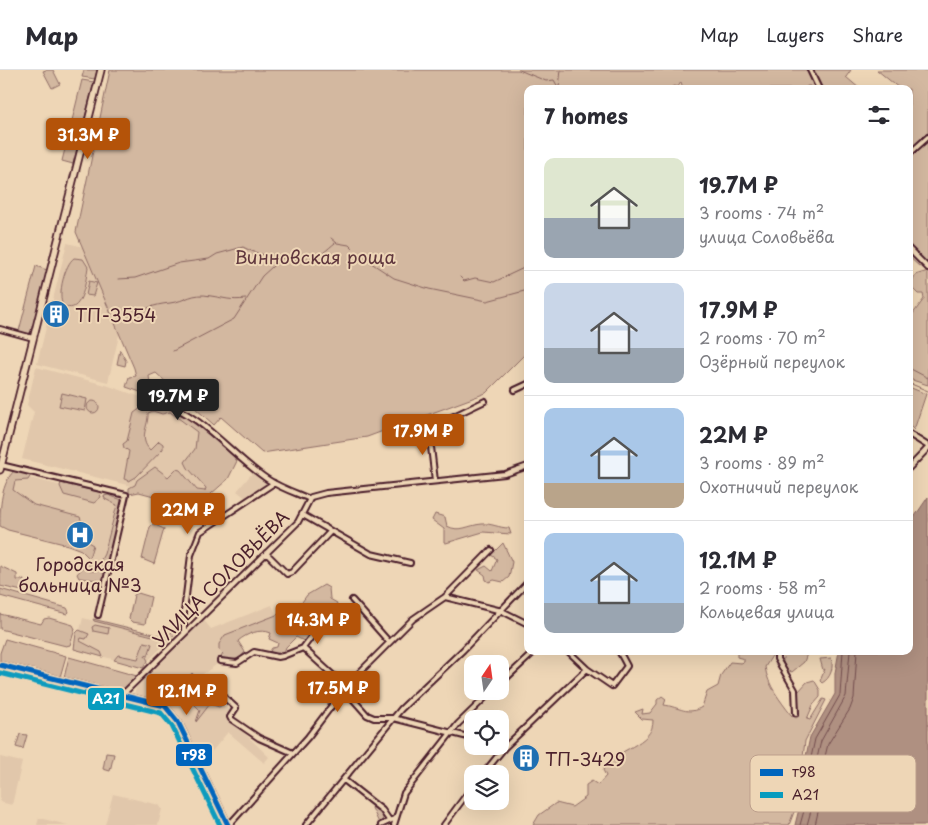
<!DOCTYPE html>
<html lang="en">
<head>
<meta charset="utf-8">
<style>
	body { margin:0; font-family:"Playpen Sans",sans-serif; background:#f7f7f7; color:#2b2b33; height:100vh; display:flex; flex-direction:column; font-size:19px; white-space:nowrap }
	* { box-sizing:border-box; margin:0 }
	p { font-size:16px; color:#7c7c81 }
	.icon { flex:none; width:28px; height:28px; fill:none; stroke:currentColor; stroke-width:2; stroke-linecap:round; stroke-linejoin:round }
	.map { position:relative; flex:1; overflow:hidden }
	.panel { position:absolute; left:524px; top:15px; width:389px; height:570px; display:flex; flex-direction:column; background:#fff; border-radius:10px; box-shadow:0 5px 20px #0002 }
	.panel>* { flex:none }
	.needle { width:32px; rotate:13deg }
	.controls { position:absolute; left:464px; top:585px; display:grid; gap:10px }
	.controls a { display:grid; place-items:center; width:45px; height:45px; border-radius:10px; background:#fff; box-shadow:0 5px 20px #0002; font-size:25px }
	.price { position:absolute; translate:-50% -42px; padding:0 11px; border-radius:5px; background:#b45309; color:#fff; font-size:16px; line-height:32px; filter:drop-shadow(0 1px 2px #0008) }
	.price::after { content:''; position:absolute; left:50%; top:30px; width:15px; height:11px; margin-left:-8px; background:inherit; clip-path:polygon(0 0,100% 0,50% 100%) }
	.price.on { background:#222; color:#fff }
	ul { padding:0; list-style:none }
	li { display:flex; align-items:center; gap:15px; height:125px; padding:0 20px }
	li+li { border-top:1px solid #e1e1e2 }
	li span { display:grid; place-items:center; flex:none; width:140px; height:100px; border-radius:10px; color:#555 }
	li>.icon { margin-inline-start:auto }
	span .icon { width:60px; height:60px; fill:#fffc; stroke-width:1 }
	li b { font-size:21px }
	h2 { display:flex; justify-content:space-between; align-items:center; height:60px; padding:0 20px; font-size:21px }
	header { display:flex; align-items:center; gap:30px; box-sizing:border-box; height:70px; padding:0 25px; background:#fff; border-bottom:1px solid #e1e1e2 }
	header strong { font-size:24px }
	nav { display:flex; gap:28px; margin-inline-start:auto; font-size:18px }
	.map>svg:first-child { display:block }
	.built { fill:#e1c7ab }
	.green { fill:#d3b8a0; stroke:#8e6c66 }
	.water { fill:#af9081; stroke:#87635f }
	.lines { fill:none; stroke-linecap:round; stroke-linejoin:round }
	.shore { stroke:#724c4d; stroke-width:1 }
	.stream { stroke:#87635f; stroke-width:1 }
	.street-casing { stroke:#4a1f2b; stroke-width:8 }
	.secondary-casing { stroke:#4a1f2b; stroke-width:9 }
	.street { stroke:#eed6b6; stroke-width:4 }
	.secondary { stroke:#eed6b6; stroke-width:5.5 }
	.bus-1-casing { stroke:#eed6b6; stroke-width:9 }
	.bus-2-casing { stroke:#eed6b6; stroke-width:9 }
	.bus-1 { stroke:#0065bd; stroke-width:5 }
	.bus-2 { stroke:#079bbe; stroke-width:5 }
	.labels { text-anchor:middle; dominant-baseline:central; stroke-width:4; stroke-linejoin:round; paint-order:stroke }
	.park-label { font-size:18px; fill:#5f363d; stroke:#eed6b6 }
	.poi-label { font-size:18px; fill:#4a1f2b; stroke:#eed6b6; text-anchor:start }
	.street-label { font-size:18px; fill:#4a1f2b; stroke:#eed6b6 }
	.key { fill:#eed6b6; stroke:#bd9f8c; stroke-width:1 }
	.key-label { font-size:14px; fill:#4a1f2b }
	.line-badge { stroke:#eed6b6; stroke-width:2 }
	.badge-label { font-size:14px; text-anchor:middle; font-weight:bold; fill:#fff }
</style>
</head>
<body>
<header>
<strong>Map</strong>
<nav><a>Map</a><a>Layers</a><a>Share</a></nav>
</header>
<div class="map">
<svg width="928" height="755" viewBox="0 0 928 755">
	<rect width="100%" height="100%" fill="#eed6b6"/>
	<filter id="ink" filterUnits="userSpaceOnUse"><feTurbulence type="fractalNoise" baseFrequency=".02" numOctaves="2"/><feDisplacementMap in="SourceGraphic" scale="10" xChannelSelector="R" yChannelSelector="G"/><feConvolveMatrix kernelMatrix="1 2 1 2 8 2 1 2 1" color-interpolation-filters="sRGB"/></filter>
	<g filter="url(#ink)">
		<path class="built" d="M67,173L88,178L121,257L108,312L37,294Z
			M36,297L106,315L170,337L205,360L240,389L200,433L22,389L34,342L27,335Z
			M254,401L269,414L247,429L237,421Z
			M9,403L121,430L102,508L86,504L93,477L0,440Z
			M272,535L277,547L229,567L225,583L216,595L190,613L194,623L224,635L236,645L232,651L269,687L264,693L228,662L208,686L209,692L203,695L179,645L168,633L134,625L138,612L203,549L211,559Z
			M83,548L168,571L142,597L75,579Z
			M0,687L22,692L12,735L0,732Z
			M113,724L159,735L162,739L158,755H105Z
			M39,748L68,755H37Z"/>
		<path class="green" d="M46,0H53L60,14L52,18L43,1Z
			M84,0H97L95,9L82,7Z
			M110,0H851L846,7L860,19H810V16H807L805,19H683L681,12L678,17L673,16L670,19H528L527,282L486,323L367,367L262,383L221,347L214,355L156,303L149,306L151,319L149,325L126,317L129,307L136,306L134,298L76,162Z
			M877,0H928V191L920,197L909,187V19H900Z
			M82,10L94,12L73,94L62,91Z
			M74,188L83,189L88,197C86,209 82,248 63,235C57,225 65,194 74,188Z
			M36,196L47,200L32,260L28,264L19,261Z
			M928,201V315L909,309V249L924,229L923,224H918L910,216L915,205Z
			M89,211L97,213L93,226L86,225Z
			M120,280L126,291L125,296L117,294Z
			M909,317L926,324L914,360L909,355Z
			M62,323L87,329L85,341L59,336Z
			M145,328L153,330L157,334C179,336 225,372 237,391L228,409L211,424L213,433L202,439L139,422L129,424V418L135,415L137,410L155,397L168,407L176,399L180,400L197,420L205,421L206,418L188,398L185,392L195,379L197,362L170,342L162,344L153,341L148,343C149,356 138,368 150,380L159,371L163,374V379L136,407L129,411L124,409L129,381L124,378L123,374L127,371L134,343L141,338Z
			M87 337a6 6 0 1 1 12 0a6 6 0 1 1-12 0Z
			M15,400L31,405L28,410L15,411L13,420L34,435L80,447L83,455L77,466L93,475L89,488L81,480L68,475L8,460L0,456C0,437 1,413 15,400Z
			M61,413L99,422L101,427L94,433L64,425L60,416Z
			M108,425L122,430L123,433L104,507L100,514L98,510L79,508L77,504L89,490L91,492L89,501H95L104,484L117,435L105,429L104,426Z
			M435,444L445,447L447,456C460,463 468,455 482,454C491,453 499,458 509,458L511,464L483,462L446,473L444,472V459L432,450Z
			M153,454L164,459L154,494L142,489L150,457Z
			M503,473L512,492L509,507L503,512L494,510L489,512L486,510L485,505L478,500L486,496L492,501L497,489L491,485Z
			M0,496L17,504V510H24L22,521L0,516Z
			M324,515L329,518L330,529L337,533L334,542H327L319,551L306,572L296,567L286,577L283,585H275L270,581L272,578L277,577L278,573L269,569L271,563C260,558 246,564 238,571L245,582C238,591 232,591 221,587L223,584L219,580V574L225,565L279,544L284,534L302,532L307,525Z
			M0,519L67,538L69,542L67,544L0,526Z
			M138,523L151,527L145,554L132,552L129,549L134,525Z
			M0,544L41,554L44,549L49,548L73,555L75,559L70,575L66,576L0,559Z
			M93,549L166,567L178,557L181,559L168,570L94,551Z
			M95,555L109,558L108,564L93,561L92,557Z
			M79,560L89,564L86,569L81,568L80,571L101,582L103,587L74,579L76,563Z
			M5,569L66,586L60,607L0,592V583Z
			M144,572L152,574L148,586L145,585L148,591L143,598L114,590L118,585L138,589Z
			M737,581H775L765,597C768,616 780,630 791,645L796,648L799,646L798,622L807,612L814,610L820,620V627L813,635L807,649L810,650L823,629L826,630L805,671L797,734L789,755H533L539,745L556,733L572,737L586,727V715L592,711L598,715L606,706L603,700C614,678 654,676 653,650L642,649L635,642L643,639L642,644L650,643L657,634V630L662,626L666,629L664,635C680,637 687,646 702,637L707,622L718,616L721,605L730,592L741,593L744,592V589L737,587Z
			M808,581L804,592L792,602L787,600L783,593V587L788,582Z
			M69,587L137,606V607L123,620L117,621L64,608Z
			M831,588C834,597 831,608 822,613L820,611L825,599L823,600L820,589Z
			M192,603C200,610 201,620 206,623C214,628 218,626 224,634L219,637L210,634L196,652L200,640L194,634L191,619L185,611Z
			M20,664L27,665L23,679L16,677Z
			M106,683L114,684L110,701L103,699Z
			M374,735L382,743L383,749L379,753L372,738Z"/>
		<path class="water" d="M928,427V755H795L800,735L804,696L810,667L835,624V603L839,581H909V455Z"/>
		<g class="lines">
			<path class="shore" d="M800,755L805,737L809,697L815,669L840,625L843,581
				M807,755L812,737L815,697L821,671L846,626L850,581
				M815,755L819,738L822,699L828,674L850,639L854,628L857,581"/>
			<path class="stream" d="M519,0L546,11L554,10L559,19
				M559,17L561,0
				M331,168L337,173L349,175L359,185L394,208L429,219L487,231L528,220
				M460,207L464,211L475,208L494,212L528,196
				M118,209L135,208L179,193L209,189L217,184L243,177C258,186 291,191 309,189C320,188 327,179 335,173
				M148,238C156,235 161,234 170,233C187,231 191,222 211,226C225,228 230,231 246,229
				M173,281L234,249L262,206L282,188
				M909,298L928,308
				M909,313L928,321
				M909,359H910
				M927,372L928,373"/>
			<g class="street-casing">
				<path id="street" d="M810,0L819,19
					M909,84L928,67
					M909,179L928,198
					M0,259L33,268
					M515,320L528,314
					M161,332C204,346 231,385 267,409C280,418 296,423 310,429
					M909,364L928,376
					M1,395L126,425L98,545
					M909,398L928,378
					M435,411L429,360L437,354L485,331
					M303,445L371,484L410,493
					M266,483L287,504L292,502L330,462
					M445,527L502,541L528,554
					M352,530L389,572
					M184,563V542L191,485L200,462L274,413
					M303,578L346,617
					M568,581L587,599L612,616L627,596L619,581
					M777,581V589L795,620L796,643
					M220,591L237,593L254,582L278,587L283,586L303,578L318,558
					M500,614L535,581
					M344,619L367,645L374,648H393L472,668
					M122,625L298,452L311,427L326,423L505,404L528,396
					M225,628L236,638L230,647L231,649L259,668L293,683
					M483,704L505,677L587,599
					M344,710L382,740L389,750
					M229,755L308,667L349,613L413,549L445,527L491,480
					M306,755L401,639L463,580L528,512
					M381,755L396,748
					M394,755L404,723L458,654L492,621
					M444,755L472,717"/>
			</g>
			<g class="secondary-casing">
				<path id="secondary" d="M0,400L101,0
					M0,595L165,636L178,652L228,755"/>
			</g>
			<use href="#street" class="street"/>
			<use href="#secondary" class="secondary"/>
			<g class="bus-1-casing">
				<path id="bus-1" d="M0,595L165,636L178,652L228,755"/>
			</g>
			<g class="bus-2-casing">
				<path id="bus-2" d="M0,603L161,643L172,656L220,755"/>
			</g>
			<use href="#bus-1" class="bus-1"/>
			<use href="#bus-2" class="bus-2"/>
		</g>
	</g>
	<defs>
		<g id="building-disc" transform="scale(1.4375)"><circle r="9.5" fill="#1f6fb2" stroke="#eed6b6"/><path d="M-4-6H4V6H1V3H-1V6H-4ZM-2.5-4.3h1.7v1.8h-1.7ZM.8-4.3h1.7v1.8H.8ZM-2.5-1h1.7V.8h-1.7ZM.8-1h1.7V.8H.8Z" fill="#fff"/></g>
		<g id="hospital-disc" transform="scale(1.4375)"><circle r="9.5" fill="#1f6fb2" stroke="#eed6b6"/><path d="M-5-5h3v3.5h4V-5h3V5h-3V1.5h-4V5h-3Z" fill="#fff"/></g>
	</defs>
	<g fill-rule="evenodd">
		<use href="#building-disc" x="56" y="244"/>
		<use href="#hospital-disc" x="80" y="465"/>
		<use href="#building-disc" x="526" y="688"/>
	</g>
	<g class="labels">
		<g class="park-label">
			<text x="315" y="186">Винновская роща</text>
		</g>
		<g class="poi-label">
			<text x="75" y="244">ТП-3554</text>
			<text x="80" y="493" text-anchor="middle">Городская<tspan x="80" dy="21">больница №3</tspan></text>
			<text x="545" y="688">ТП-3429</text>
		</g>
		<g class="street-label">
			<text transform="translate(220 508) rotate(-45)">УЛИЦА СОЛОВЬЁВА</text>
		</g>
	</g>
	<rect x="750" y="685" width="166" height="57" rx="8" class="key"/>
	<rect x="760" y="699" width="23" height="7" fill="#0065bd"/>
	<rect x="760" y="722" width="23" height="6" fill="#079bbe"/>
	<g class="key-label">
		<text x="792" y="707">т98</text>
		<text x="792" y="730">А21</text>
	</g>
	<g class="line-badge">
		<rect x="87" y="617" width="38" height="24" rx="5" fill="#079bbe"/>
		<rect x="175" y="673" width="38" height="24" rx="5" fill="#0065bd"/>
	</g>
	<g class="badge-label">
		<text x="106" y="634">А21</text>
		<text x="194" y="690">т98</text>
	</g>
</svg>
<div class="controls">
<a><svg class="needle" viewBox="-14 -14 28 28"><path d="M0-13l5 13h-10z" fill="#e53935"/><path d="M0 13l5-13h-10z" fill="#7c7c81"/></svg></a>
<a><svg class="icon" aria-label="locate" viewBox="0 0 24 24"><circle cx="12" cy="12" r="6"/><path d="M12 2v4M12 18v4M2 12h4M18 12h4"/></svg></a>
<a><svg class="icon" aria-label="layers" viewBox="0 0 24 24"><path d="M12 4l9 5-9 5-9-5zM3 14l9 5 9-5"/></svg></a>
</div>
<b class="price" style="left:88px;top:90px">31.3M ₽</b>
<b class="price on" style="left:178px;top:351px">19.7M ₽</b>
<b class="price" style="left:423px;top:386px">17.9M ₽</b>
<b class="price" style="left:188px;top:465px">22M ₽</b>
<b class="price" style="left:318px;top:575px">14.3M ₽</b>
<b class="price" style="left:338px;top:643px">17.5M ₽</b>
<b class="price" style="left:187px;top:646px">12.1M ₽</b>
<section class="panel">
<h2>7 homes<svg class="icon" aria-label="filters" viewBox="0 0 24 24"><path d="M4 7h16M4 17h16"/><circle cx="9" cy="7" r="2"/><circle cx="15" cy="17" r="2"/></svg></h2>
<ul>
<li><span style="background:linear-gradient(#dfe7d0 60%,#9aa5b1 0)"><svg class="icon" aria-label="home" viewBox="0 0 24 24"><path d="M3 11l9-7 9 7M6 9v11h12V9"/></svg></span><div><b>19.7M ₽</b><p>3 rooms · 74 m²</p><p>улица Соловьёва</p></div></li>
<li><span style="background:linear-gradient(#c9d6e8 65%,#9aa5b1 0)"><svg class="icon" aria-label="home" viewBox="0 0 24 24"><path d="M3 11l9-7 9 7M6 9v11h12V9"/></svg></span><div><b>17.9M ₽</b><p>2 rooms · 70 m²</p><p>Озёрный переулок</p></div></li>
<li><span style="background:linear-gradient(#a9c7e8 75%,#b9a48a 0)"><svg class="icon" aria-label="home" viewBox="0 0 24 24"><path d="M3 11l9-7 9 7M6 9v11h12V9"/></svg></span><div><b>22M ₽</b><p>3 rooms · 89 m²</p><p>Охотничий переулок</p></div></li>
<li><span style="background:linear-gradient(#a9c7e8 70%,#9aa5b1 0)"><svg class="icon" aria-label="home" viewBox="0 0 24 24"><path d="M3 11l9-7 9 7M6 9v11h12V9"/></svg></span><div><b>12.1M ₽</b><p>2 rooms · 58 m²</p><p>Кольцевая улица</p></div></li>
</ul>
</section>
</div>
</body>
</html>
